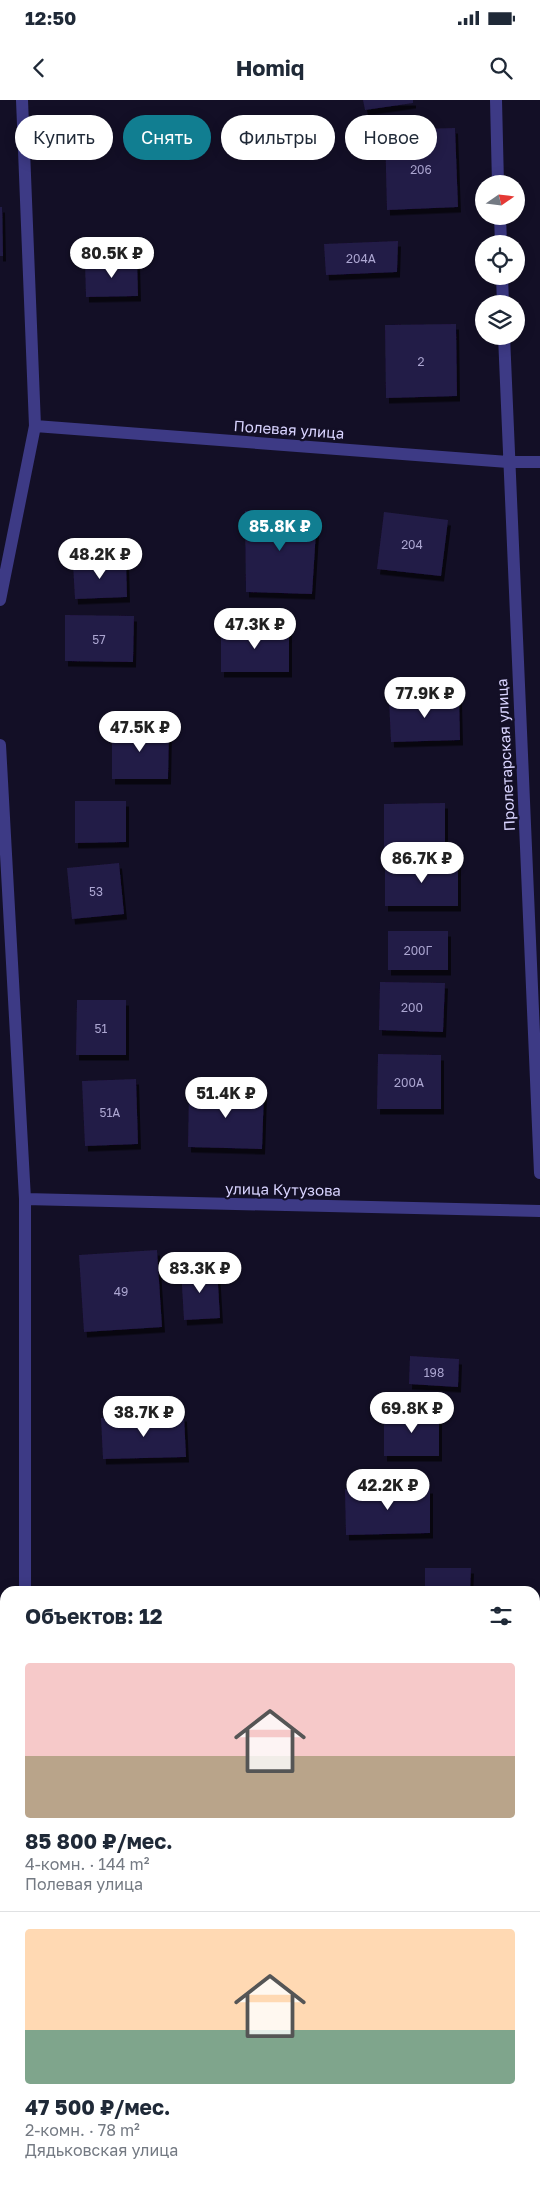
<!DOCTYPE html>
<html lang="ru">
<head>
<meta charset="utf-8">
<style>
	body { margin:0; font-family:"Golos Text",sans-serif; background:#f2f2f3; color:#1f2937; height:100vh; display:flex; flex-direction:column; font-size:19px; white-space:nowrap }
	* { box-sizing:border-box; margin:0 }
	p { font-size:16px; color:#747a83 }
	.icon { flex:none; width:28px; height:28px; fill:none; stroke:currentColor; stroke-width:2; stroke-linecap:round; stroke-linejoin:round }
	.map { position:relative; flex:1; overflow:hidden }
	.panel { position:absolute; left:0px; top:1486px; width:540px; height:601px; display:flex; flex-direction:column; background:#fff; border-radius:15px 15px 0 0; box-shadow:0 2px 12px #0003 }
	.panel>* { flex:none }
	.banner { position:absolute; left:15px; top:15px; width:510px; height:45px; display:flex; gap:10px }
	.needle { width:32px; rotate:76deg }
	.fabs { position:absolute; left:475px; top:75px; display:grid; gap:10px }
	.fabs a { display:grid; place-items:center; width:50px; height:50px; border-radius:50%; background:#fff; box-shadow:0 2px 12px #0003; font-size:25px }
	.price { position:absolute; translate:-50% -42px; padding:0 11px; border-radius:18px; background:#fff; color:#222; font-size:16px; line-height:32px; filter:drop-shadow(0 1px 2px #0008) }
	.price::after { content:''; position:absolute; left:50%; top:30px; width:15px; height:11px; margin-left:-8px; background:inherit; clip-path:polygon(0 0,100% 0,50% 100%) }
	.price.current { background:#117e91; color:#fff }
	ul { padding:0; list-style:none }
	li { display:grid; align-content:center; gap:10px; height:265px; padding:0 25px }
	li+li { border-top:1px solid #e0e1e3 }
	li span { display:grid; place-items:center; height:155px; border-radius:5px; color:#555 }
	li>.icon { margin-inline-start:auto }
	span .icon { width:90px; height:90px; fill:#fffc; stroke-width:1 }
	li b { font-size:21px }
	h2 { display:flex; justify-content:space-between; align-items:center; height:60px; padding:0 25px; font-size:21px }
	.tag { padding:0 18px; border-radius:22px; background:#fff; box-shadow:0 2px 12px #0003; font-size:18px; line-height:45px }
	.tag.current { background:#117e91; color:#fff }
	.status { display:flex; justify-content:space-between; align-items:center; height:35px; padding:0 25px; background:#fff; direction:ltr }
	.status svg { height:14px; fill:currentColor }
	header { display:flex; justify-content:space-between; align-items:center; height:65px; padding:0 25px; background:#fff; font-size:22px; font-weight:700 }
	.map>svg:first-child { display:block }
	.building { fill:#241b47; filter:url(#shadow) }
	.lines { fill:none; stroke-linecap:round; stroke-linejoin:round }
	.street { stroke:#3d3a85; stroke-width:12 }
	.labels { text-anchor:middle; dominant-baseline:central; stroke-width:4.5; stroke-linejoin:round; paint-order:stroke }
	.number-label { font-size:12px; fill:#aca6d1 }
	.street-label { font-size:15px; fill:#d9d4ff; stroke:#130f26 }
</style>
</head>
<body>
<div class="status"><b>12:50</b><svg viewBox="0 0 49 12"><path d="M0 12V9h3v3zM5 12V6h3v6zM10 12V3h3v9zM15 12V0h3v12zM26 1h20v11H26zM47 4h2v5h-2z"/></svg></div>
<header><svg class="icon" aria-label="back" viewBox="0 0 24 24"><path d="M15 5l-7 7 7 7"/></svg>Homiq<svg class="icon" aria-label="search" viewBox="0 0 24 24"><circle cx="10" cy="10" r="6"/><path d="M15 15l6 6"/></svg></header>
<div class="map">
<svg width="540" height="2087" viewBox="0 0 540 2087">
	<defs>
		<filter id="shadow"><feDropShadow dx="3" dy="5.5" stdDeviation="0" flood-color="#0009"/></filter>
	</defs>
	<rect width="100%" height="100%" fill="#130f26"/>
	<path class="building" d="M363,0H413V3L365,10Z
		M455,28L458,107L387,110L385,30Z
		M0,107H2L3,156H0Z
		M398,141L397,172L326,175L324,144Z
		M137,160L138,196L86,197L85,162Z
		M456,224L457,296L386,298L385,225Z
		M245,411L317,415L312,494L246,492Z
		M384,412L448,420L441,476L377,469Z
		M126,462L127,497L75,499L73,464Z
		M65,515L134,516L133,562L65,561Z
		M221,528H289V572H221Z
		M459,597L460,640L391,642L389,599Z
		M112,627L169,628L168,679H112Z
		M75,701H126V742L75,743Z
		M445,703V751L384,752V704Z
		M119,763L124,814L72,819L67,768Z
		M385,763H458V806H385Z
		M388,831H448V870H388Z
		M380,882L445,883L443,932L379,930Z
		M77,900H126V955H76Z
		M378,954L441,955V1009H377Z
		M136,979L138,1044L85,1046L82,981Z
		M189,990L264,991L262,1049L188,1047Z
		M157,1150L162,1227L84,1232L79,1155Z
		M217,1167L220,1218L184,1220L181,1169Z
		M410,1256L459,1259L458,1287L409,1284Z
		M439,1311V1356H384V1312Z
		M184,1316L186,1357L103,1359L101,1318Z
		M430,1388V1433L346,1435L345,1389Z
		M425,1468H471L470,1491H425Z
		M114,2082H189V2087H114Z"/>
	<g class="lines">
		<path class="street" d="M496,0L498,84
			M500,116L501,144
			M502,176L503,204
			M504,236L540,1073
			M35,326L508,362H540
			M0,500L35,326L22,0
			M0,645L25,1099V1491
			M25,1099L540,1111
			M26,2082V2087"/>
	</g>
	<g class="labels">
		<g class="number-label">
			<text x="421" y="69">206</text>
			<text x="361" y="158">204А</text>
			<text x="421" y="261">2</text>
			<text x="412" y="444">204</text>
			<text x="99" y="539">57</text>
			<text x="96" y="791">53</text>
			<text x="418" y="850">200Г</text>
			<text x="412" y="907">200</text>
			<text x="101" y="928">51</text>
			<text x="409" y="982">200А</text>
			<text x="110" y="1012">51А</text>
			<text x="121" y="1191">49</text>
			<text x="434" y="1272">198</text>
		</g>
		<g class="street-label">
			<text transform="translate(289 329) rotate(4)">Полевая улица</text>
			<text transform="translate(505 655) rotate(-93)">Пролетарская улица</text>
			<text transform="translate(283 1089) rotate(1)">улица Кутузова</text>
		</g>
	</g>
</svg>
<div class="fabs">
<a><svg class="needle" viewBox="-14 -14 28 28"><path d="M0-13l5 13h-10z" fill="#e53935"/><path d="M0 13l5-13h-10z" fill="#747a83"/></svg></a>
<a><svg class="icon" aria-label="locate" viewBox="0 0 24 24"><circle cx="12" cy="12" r="6"/><path d="M12 2v4M12 18v4M2 12h4M18 12h4"/></svg></a>
<a><svg class="icon" aria-label="layers" viewBox="0 0 24 24"><path d="M12 4l9 5-9 5-9-5zM3 14l9 5 9-5"/></svg></a>
</div>
<b class="price" style="left:112px;top:179px">80.5K ₽</b>
<b class="price current" style="left:280px;top:452px">85.8K ₽</b>
<b class="price" style="left:100px;top:480px">48.2K ₽</b>
<b class="price" style="left:255px;top:550px">47.3K ₽</b>
<b class="price" style="left:425px;top:619px">77.9K ₽</b>
<b class="price" style="left:140px;top:653px">47.5K ₽</b>
<b class="price" style="left:422px;top:784px">86.7K ₽</b>
<b class="price" style="left:226px;top:1019px">51.4K ₽</b>
<b class="price" style="left:200px;top:1194px">83.3K ₽</b>
<b class="price" style="left:412px;top:1334px">69.8K ₽</b>
<b class="price" style="left:144px;top:1338px">38.7K ₽</b>
<b class="price" style="left:388px;top:1411px">42.2K ₽</b>
<div class="banner">
<a class="tag">Купить</a>
<a class="tag current">Снять</a>
<a class="tag">Фильтры</a>
<a class="tag">Новое</a>
</div>
<section class="panel">
<h2>Объектов: 12<svg class="icon" aria-label="filters" viewBox="0 0 24 24"><path d="M4 7h16M4 17h16"/><circle cx="9" cy="7" r="2"/><circle cx="15" cy="17" r="2"/></svg></h2>
<ul>
<li><span style="background:linear-gradient(#f6c9c9 60%,#b9a48a 0)"><svg class="icon" aria-label="home" viewBox="0 0 24 24"><path d="M3 11l9-7 9 7M6 9v11h12V9"/></svg></span><div><b>85 800 ₽/мес.</b><p>4-комн. · 144 m²</p><p>Полевая улица</p></div></li>
<li><span style="background:linear-gradient(#ffd9b3 65%,#7fa58c 0)"><svg class="icon" aria-label="home" viewBox="0 0 24 24"><path d="M3 11l9-7 9 7M6 9v11h12V9"/></svg></span><div><b>47 500 ₽/мес.</b><p>2-комн. · 78 m²</p><p>Дядьковская улица</p></div></li>
</ul>
</section>
</div>
</body>
</html>
